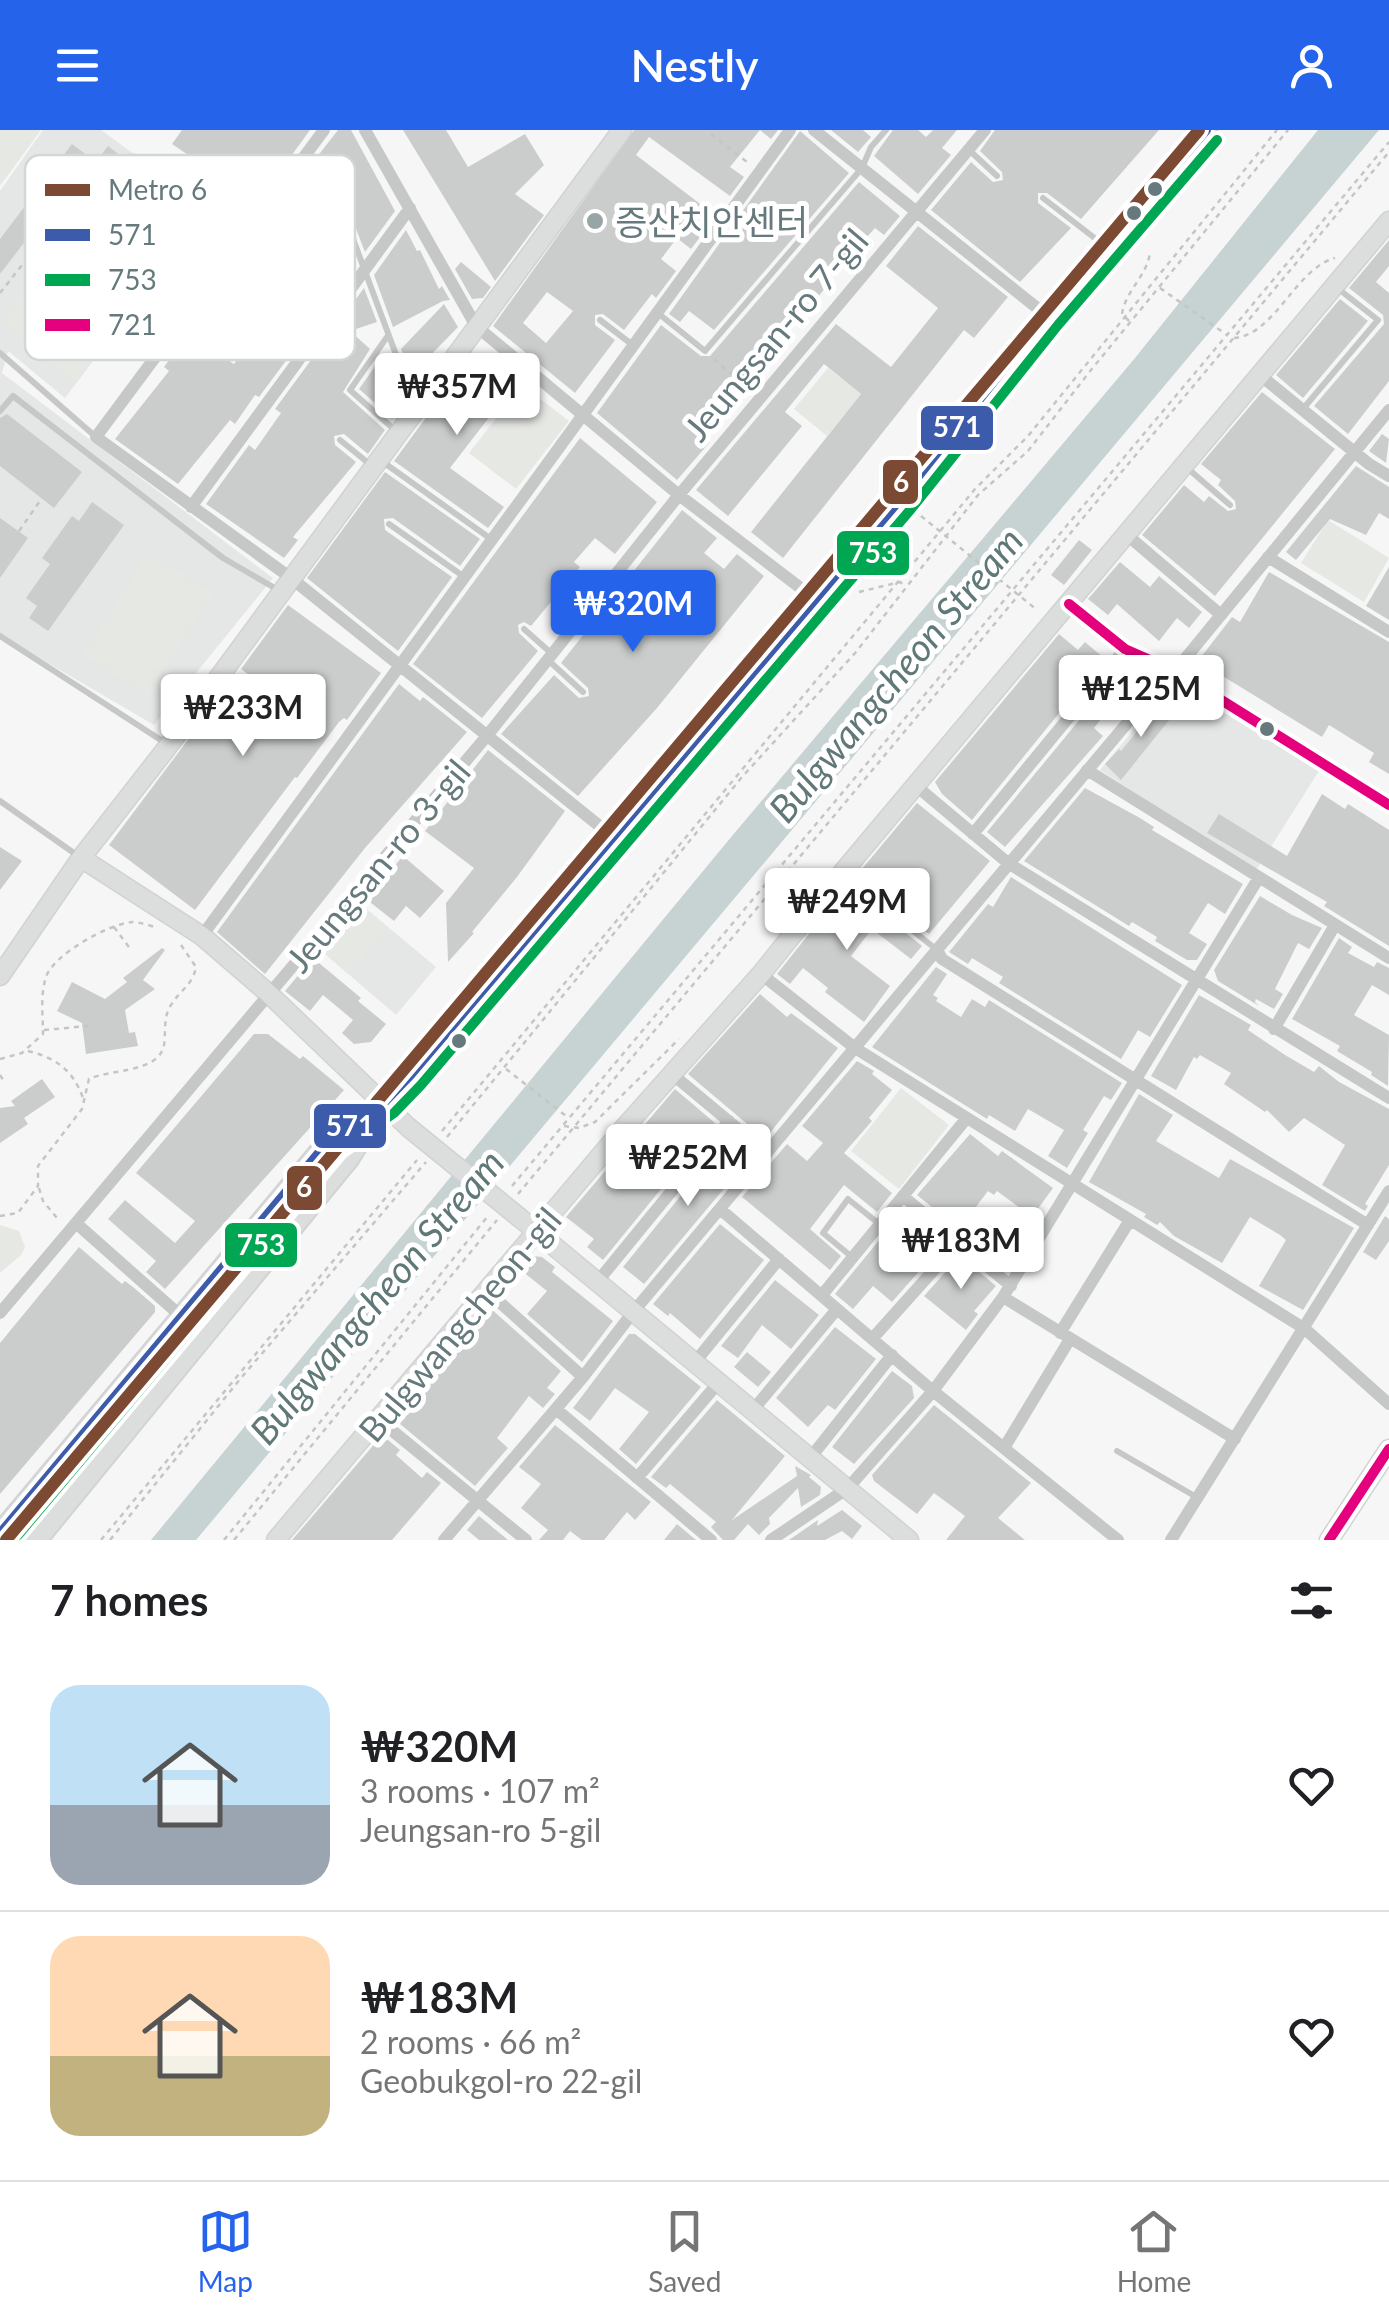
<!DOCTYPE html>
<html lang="en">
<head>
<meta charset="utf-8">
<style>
	body { margin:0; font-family:Lato,"Noto Sans KR",sans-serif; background:#f6f6f6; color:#202124; height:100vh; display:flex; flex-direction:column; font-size:38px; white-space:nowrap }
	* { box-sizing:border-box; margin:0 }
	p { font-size:32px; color:#757577 }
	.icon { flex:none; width:55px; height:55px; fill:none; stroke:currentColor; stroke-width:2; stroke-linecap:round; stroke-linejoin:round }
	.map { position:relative; height:1410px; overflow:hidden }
	.panel { display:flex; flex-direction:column; background:#fff; flex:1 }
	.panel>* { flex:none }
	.price { position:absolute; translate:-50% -85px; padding:0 22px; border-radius:10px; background:#fff; color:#222; font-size:32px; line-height:65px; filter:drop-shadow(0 2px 5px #0008) }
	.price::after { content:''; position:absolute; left:50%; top:60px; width:30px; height:22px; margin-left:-15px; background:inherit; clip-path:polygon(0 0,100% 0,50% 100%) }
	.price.selected { background:#2563eb; color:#fff }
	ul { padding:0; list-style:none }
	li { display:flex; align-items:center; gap:30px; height:250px; padding:0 50px }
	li+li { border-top:2px solid #e0e0e0 }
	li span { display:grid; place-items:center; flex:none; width:280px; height:200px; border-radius:30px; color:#555 }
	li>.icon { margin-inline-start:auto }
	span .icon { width:120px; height:120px; fill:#fffc; stroke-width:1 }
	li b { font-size:42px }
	h2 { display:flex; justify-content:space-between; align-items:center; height:120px; padding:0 50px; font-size:42px }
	header { display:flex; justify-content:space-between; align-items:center; height:130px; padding:0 50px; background:#2563eb; color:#fff; font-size:45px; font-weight:600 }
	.menu { display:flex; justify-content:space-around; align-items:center; height:140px; border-top:2px solid #e0e0e0; background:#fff; font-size:28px; color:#757577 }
	.menu a { display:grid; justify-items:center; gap:5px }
	.menu .selected { color:#2563eb }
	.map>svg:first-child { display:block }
	.built { fill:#e5e7e6 }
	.green { fill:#e6e8e4 }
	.water { fill:#c7d2d2 }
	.building { fill:#cbcdcd; fill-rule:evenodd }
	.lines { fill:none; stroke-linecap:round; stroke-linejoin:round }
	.secondary-casing { stroke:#d1d2d3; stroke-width:21 }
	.primary-casing { stroke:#d2d3d3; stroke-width:24 }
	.path { stroke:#c4c6c6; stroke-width:2.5; stroke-dasharray:5 5; stroke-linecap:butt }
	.lane { stroke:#c6c7c7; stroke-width:6 }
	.street { stroke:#c6c7c7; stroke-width:12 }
	.secondary { stroke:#dcdddd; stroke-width:18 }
	.primary { stroke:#dcdddd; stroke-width:20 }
	.secondary-bridge-casing { stroke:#d1d2d3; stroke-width:21; stroke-linecap:butt }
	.path-bridge { stroke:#c4c6c6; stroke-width:2.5; stroke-dasharray:5 5; stroke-linecap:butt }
	.secondary-bridge { stroke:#dcdddd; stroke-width:18 }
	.bus-1-casing { stroke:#fff; stroke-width:18 }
	.bus-2-casing { stroke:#fff; stroke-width:18 }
	.bus-3-casing { stroke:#fff; stroke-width:18 }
	.bus-1 { stroke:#3d5bab; stroke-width:10 }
	.bus-2 { stroke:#00a651; stroke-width:10 }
	.bus-3 { stroke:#e5007d; stroke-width:10 }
	.metro-1-casing { stroke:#fff; stroke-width:20 }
	.metro-1 { stroke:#7c4932; stroke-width:12 }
	.bus-dot { fill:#667a7d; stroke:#fff; stroke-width:4 }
	.poi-dot { fill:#98a5a7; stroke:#fff; stroke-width:4 }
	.labels { text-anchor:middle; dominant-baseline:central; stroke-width:10; stroke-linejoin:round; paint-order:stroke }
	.poi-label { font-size:35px; fill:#667a7d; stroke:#fff; text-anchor:start }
	.street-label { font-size:35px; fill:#667a7d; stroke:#fff }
	.water-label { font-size:38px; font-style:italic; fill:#607878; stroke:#fff }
	.key { fill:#fff; stroke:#d1d7d8; stroke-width:2.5 }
	.key-label { font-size:28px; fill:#667a7d }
	.line-badge { stroke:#fff; stroke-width:4 }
	.badge-label { font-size:28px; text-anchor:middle; font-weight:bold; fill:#fff }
</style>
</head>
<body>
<header><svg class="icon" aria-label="menu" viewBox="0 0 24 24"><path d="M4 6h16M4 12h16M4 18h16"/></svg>Nestly<svg class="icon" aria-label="person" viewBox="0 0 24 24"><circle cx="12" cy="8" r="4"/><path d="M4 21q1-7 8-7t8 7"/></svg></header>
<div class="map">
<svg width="1389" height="1410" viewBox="0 0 1389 1410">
	<rect width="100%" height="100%" fill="#f6f6f6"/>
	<path class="built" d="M43,0H101L209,79L65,268L8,221L2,243L273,448L154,595L0,505V61Z
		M1174,552L1319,641L1255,742L1100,640Z
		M358,772L436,837L396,885L318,818Z"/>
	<path class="green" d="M0,0H41L0,56Z
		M133,22L209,79L75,254L0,193Z
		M828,238L861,264L827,306L794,279Z
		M522,255L569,291L516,359L469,323Z
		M1328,390L1389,428L1364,472L1301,433Z
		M148,423L213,463L148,565L83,525Z
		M358,772L388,797L348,844L318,818Z
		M901,958L949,995L899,1059L851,1021Z
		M0,1095L19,1101L25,1117L21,1125L0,1143Z"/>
	<path class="water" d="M1318,0H1379L196,1410H151L727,712L1135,228Z"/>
	<path class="building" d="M182,0H310L254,77L216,51L219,46L172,14Z
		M338,0H351L395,81L365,122L348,78L310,36Z
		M403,0H446L468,37L525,4L544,35L515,64L544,85L495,151Z
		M634,0H778L771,9L760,0L730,37L744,47L730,66L649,7L636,25L716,86L691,119L677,108L661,129L676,141L656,168L652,164L624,200L603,184L595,185V195L615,210L575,263L493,196ZM547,162L573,181L546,213L523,193Z
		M831,0H863L871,7L858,22Z
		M893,0H918L926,7L933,0H957L942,18L951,25L918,64L874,26Z
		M995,0H1159L1081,89L1047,63H1038V73L1071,98L1020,152L931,80L971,32L993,52L1003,50L1002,42L980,21Z
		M800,1L849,43L714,200L689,181L680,192L669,184Z
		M72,14L96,32L108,16L126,30L97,67L73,49L0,144V109Z
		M302,47L337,86L356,135L315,191L311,188L283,224L288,228L259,267L255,265L235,294L230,290L178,354L115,309L169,241L164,237ZM294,106L306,140L289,162L265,143ZM237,189L256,203L234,234L214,221Z
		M859,52L900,86L884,105L875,98L830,148L832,150L812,174L778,207L764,225L771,230L705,309L710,312L677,350L597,283L661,195L701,226H710Z
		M918,96L1008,167L974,208L964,200L783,428L751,402L861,264L824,234L785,282L802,296L728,386L696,360L836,194L891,237L938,178L886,136Z
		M406,100L417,121L420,120L439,159L442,156L450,170L443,171L393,197L374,145Z
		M1389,110V136L1376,152L1389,163V251L1348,304L1314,276L1384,194L1383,185L1349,158Z
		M461,132L491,157L483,168L472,169L455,139Z
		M364,158L377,192L350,201L370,219L343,262L385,300L368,324L344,304L334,306L335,315L356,332L293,407L298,410L284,428L206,374L249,315L255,320L281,283L275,279Z
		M1340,169L1368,191L1303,268L1276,245Z
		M444,174L458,197L424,232L429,237L414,253L401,219Z
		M473,224L514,255L450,338L504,377L488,398L394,331Z
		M381,228L386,235L391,230L405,271L391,287L359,259Z
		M1262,262L1335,319L1215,466L1142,405L1184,355L1204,372L1209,366L1228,381L1236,379L1235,371L1218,355L1221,350L1201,334Z
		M7,284L82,342L54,378L0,336V288Z
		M1382,304L1389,309L1386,333L1369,321Z
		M580,308L657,372L615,424L595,408L574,432L580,437L531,496L524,492L518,495L519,503L538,521L482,588L413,534Z
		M1356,336L1389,357V389L1379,383L1366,405L1330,389L1296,430L1286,422Z
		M385,342L480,409L460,436L393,388L384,389L385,400L452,447L398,521L307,448Z
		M92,372L124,395L48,501L29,488L37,476L26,468L50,434L42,428L72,386L79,391Z
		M682,380L717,408L704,423L724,439L737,424L764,446L657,578L578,666L501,604L554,545L579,568L589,566L588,558L561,533Z
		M0,388L28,408L0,448Z
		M1079,410L1092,420L1064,455L1051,445Z
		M1120,432L1150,457L1159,446L1202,482L1189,498L1177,488L1159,511L1117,474L1108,485L1088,469Z
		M1389,437V490L1366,476Z
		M1269,442L1389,512V644L1369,632L1374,623L1329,595L1322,607L1198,531L1232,487L1240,492Z
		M288,475L381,543L347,590L344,588L339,592L297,648L295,647L195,780L109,715L226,559L276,595L290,575L241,539Z
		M1059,504L1078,520L1085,512L1104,528L972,690L942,664L935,652Z
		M1123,537L1145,552L1144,558L1133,571L1122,562L1094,598L1103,606L1005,717L987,702Z
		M399,554L420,571L423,567L467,602L365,718L265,844L217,802Z
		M1164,568L1178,579L1121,650L1105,634L1119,619L1121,621Z
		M488,620L565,681L517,747L472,802L474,803L448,832L446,773L474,738L425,701Z
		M1085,658L1140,688L1154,697L1152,700L1243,754L1225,784L1208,773L1189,803L1207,814L1197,830H1187L1155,811L1157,807L1132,792L1129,796L1024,731Z
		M1322,664L1345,679L1348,674L1389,700V816L1324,776L1327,772L1207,703L1219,684L1287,726Z
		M917,673L990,731L929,804L856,746Z
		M0,717L22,731L0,760Z
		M403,726L444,761L420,788L406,776L394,791L366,769Z
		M1011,747L1182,855L1150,907L1138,900L1121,929L999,853L1003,847L972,828L968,834L949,822L988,774L993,777Z
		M847,756L922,816L911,829L872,799L851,826L890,856L864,892L825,862L828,858L803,838L790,854L777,844Z
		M1260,766L1292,785L1322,798L1309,819L1298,813L1275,859L1283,864L1274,879L1256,869L1255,872L1259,876L1218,851L1214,840Z
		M1339,808L1352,817L1348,823L1374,837L1377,832L1389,838V865L1372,855L1354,885L1389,905L1388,956L1371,945L1372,942L1337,921L1340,916L1292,889Z
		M162,818L165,820L143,850L155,859L125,880L129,903L135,902L138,916L86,924L82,893L57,881L72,852L105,869L127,852L123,848Z
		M313,828L361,868L358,871L386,894L371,912L354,914L342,903L353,890L323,865L310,881L285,861Z
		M936,837L947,844L933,865L938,868L936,871L961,887L972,869L985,877L989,870L1122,953L1111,970L1104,966L1083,1000L1088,1003L1067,1038L1048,1026L1064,1000L1028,979L1015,1001L989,985L987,989L872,917Z
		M760,864L787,887L791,883L838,918L765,1009L688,944Z
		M1199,865L1251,895L1248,900L1285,925L1314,942L1319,936L1339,952L1389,979V1035L1365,1074L1368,1076L1365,1081L1322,1055L1345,1015L1304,988L1289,1002L1267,980L1265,982L1224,954L1231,943L1200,925L1197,929L1194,927L1176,960L1151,946Z
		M254,904H268L300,929L303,926L344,960L165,1159L146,1142L156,1131L108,1089L125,1070L175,1113L195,1091L136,1043Z
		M857,931L874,941L872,944L892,960L869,988L872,991L844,1023L892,1063L877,1082L844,1055L810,1099L841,1126L830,1140L742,1067L787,1014L807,1031L823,1013L802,996Z
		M42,949L55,967L24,988L28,994L0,1013V978L15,976L11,971Z
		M675,959L715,993L603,1130L587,1117L594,1109L566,1087Z
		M1139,964L1173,985L1156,1011L1219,1048L1230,1029L1354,1098L1303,1180L1259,1156L1286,1110L1280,1105L1250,1087L1222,1133L1174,1106L1160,1092L1157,1095L1144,1087L1146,1084L1089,1052Z
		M970,1004L998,1026L1002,1021L1053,1058L1032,1087L997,1061L994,1065L988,1061L959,1099L917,1065Z
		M730,1005L753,1024L644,1154L623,1137Z
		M904,1080L944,1113L892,1172L873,1156L853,1179L835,1164Z
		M1385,1086L1389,1089V1111L1376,1130L1363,1122Z
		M720,1094L764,1130L700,1209L670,1183L668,1186L653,1174Z
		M79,1117L122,1154L125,1151L133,1157L155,1176V1182L0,1364V1213Z
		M533,1126L542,1127L555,1137L552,1142L613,1191L582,1232L527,1184L547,1161L522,1141Z
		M960,1126L996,1156L974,1181L978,1184L966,1200L924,1166Z
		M775,1150L819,1185L791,1219L762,1195L738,1228L721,1216Z
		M489,1177L561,1241L547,1258L555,1264L543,1278L529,1266L497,1308L508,1318L475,1356L394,1289Z
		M835,1197L876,1229L835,1280L828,1275L808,1297L776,1268Z
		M629,1204H635L701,1257L636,1334L619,1319L649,1282L615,1258L590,1291L573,1278Z
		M747,1222L771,1242L758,1257L734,1237Z
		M892,1241L912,1256L914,1268L854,1334L832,1317Z
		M717,1270L785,1326L732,1390L797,1346L795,1336L811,1345L809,1347L821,1357L820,1365L801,1377L798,1358L769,1388L770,1394L759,1405L748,1394L734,1410H723L711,1397L716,1392L670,1354L666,1358L651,1347Z
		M934,1275L1031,1353L998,1388L1025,1410H946L965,1386L934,1363L917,1384L874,1351L872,1345Z
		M555,1295L651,1372L635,1390L627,1382L604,1410H582L570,1401L563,1410H539L548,1400L521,1378L541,1354L519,1337Z
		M388,1310L400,1320L396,1325L422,1348L427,1342L441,1353L392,1410H292L377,1311Z
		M842,1380L862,1396L852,1409L842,1401L825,1410H789L818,1390L817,1396Z
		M479,1386L508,1410H479L467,1400Z
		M677,1394L696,1410H664Z"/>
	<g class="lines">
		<g class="secondary-casing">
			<path id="secondary" d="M81,728L202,806L268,863L408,997
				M0,846L81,728L166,619L622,0
				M520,1088L909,1410
				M276,1410L623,999L761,844L842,743L1389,91
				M1329,1410L1389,1319"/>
		</g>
		<g class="primary-casing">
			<path id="primary" d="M0,1404L330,1010L384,972L410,945L900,369L1046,185L1206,0
				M36,1410L348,1029L380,978"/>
		</g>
		<path class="path" d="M711,4L747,32
			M1160,158L1227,205
			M0,163L75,68
			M1129,191L1122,184C1125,161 1149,144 1150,121
			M1234,208C1275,205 1295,139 1335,128
			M714,229L749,259
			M19,401L42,368
			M859,462L900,452L905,456
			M114,797L131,820
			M44,900L88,896
			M28,921C56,928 73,940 83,968
			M0,929L22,923L43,904C43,886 40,865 46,847C53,825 108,794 132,792C139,792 148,795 155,797
			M506,939L566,986
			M0,945L5,953
			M564,996L579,998L595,992L679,909
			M442,1001L975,359L1028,306L1277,0
			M447,1007L742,647L856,522L978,365L1028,321L1091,240L1288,0
			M512,1056L1389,12
			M39,1058L43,1071L57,1088
			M518,1064L1389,22
			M0,1086L18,1083L38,1056V1036L82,979L89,949C110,939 159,943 164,915C166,902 163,887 171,875C179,861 193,855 196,837L181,815
			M101,1410L417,1030
			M110,1410L241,1248L426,1032
			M224,1410L488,1086
			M234,1410L497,1090"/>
		<path class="lane" d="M969,20L997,46
			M300,35L343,82L414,273
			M1043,68L1101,113
			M659,184L705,221L862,38L871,17L886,0
			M600,190L634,216
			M387,207L350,260L396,301
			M0,223L96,307
			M1302,280L1378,190L1336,157
			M0,281L13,266L223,428L280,461
			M340,310L372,336
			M383,332L491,409
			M1186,337L1230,375
			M389,394L463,446
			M524,499L551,523
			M0,506L167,614
			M548,530L583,562
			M0,671L81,728
			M843,744L937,820
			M852,1127L823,1103L848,1069L878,1093
			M1117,1321L1198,1368"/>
		<path class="street" d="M324,0L96,307L291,448L612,706
			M365,0L476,196L679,365L815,469
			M814,0L1046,185
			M1260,245L1369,334L1389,346
			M191,377L410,78
			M1127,405L1221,485
			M1268,427L1389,502
			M1069,474L1125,519L1175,541L1389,675
			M1087,640L1389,828
			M915,655L1008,733L1389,968
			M973,704L1125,519
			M202,806C397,537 596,270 790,0
			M937,820L942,829L1368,1095
			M761,844L855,918L1305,1199L1389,1274
			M1274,899L1335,795
			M672,944L767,1023
			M904,1067L1011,1156
			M720,1079L933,1261L1118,1410
			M77,1094L182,1187
			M598,1151L729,991
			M486,1160L583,1247
			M822,1165L966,989
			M1003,1167L1235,1309
			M0,1183L486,607L679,365L985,0
			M1060,1203L1130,1090
			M872,1209L958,1113
			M695,1232L779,1129
			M556,1279L711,1410
			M753,1280L837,1179
			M378,1289L526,1410
			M1004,1318L1070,1209
			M811,1327L892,1225
			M637,1348L719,1252
			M444,1410L583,1247L634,1181L1154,561L1175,541L1389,280
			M771,1410L848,1358L933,1261L1003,1167L1258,749
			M1171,1410L1389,1061"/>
		<use href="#secondary" class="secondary"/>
		<use href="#primary" class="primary"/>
		<g class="secondary-bridge-casing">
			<path id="secondary-bridge" d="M408,997L520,1088"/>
		</g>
		<path class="path-bridge" d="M921,386L1037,480"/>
		<use href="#secondary-bridge" class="secondary-bridge"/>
		<g class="bus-1-casing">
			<path id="bus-1" d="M0,1404L330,1010L384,972L410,945L900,369L1046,185L1206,0"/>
		</g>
		<g class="bus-2-casing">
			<path id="bus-2" d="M10,1410L18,1405L340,1021L394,983L421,955L911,379L1058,195L1217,10"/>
		</g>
		<g class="bus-3-casing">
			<path id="bus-3" d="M1069,474L1125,519L1175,541L1389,675
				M1329,1410L1389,1319"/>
		</g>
		<use href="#bus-1" class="bus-1"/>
		<use href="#bus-2" class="bus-2"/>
		<use href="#bus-3" class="bus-3"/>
		<g class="metro-1-casing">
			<path id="metro-1" d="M6,1410L1199,0"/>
		</g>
		<use href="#metro-1" class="metro-1"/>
	</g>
	<g class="bus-dot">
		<circle cx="1155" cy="59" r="9"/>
		<circle cx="1134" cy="83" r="9"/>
		<circle cx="1267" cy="599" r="9"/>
		<circle cx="459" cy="911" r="9"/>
	</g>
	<circle class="poi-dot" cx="595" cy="91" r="10"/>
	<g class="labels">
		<g class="poi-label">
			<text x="615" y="91">증산치안센터</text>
		</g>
		<g class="street-label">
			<text transform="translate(775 204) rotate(-50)">Jeungsan-ro 7-gil</text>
			<text transform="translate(377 735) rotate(-50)">Jeungsan-ro 3-gil</text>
			<text transform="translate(459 1194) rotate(-50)">Bulgwangcheon-gil</text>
		</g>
		<g class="water-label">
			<text transform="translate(895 544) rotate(-50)">Bulgwangcheon Stream</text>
			<text transform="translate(376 1166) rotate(-50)">Bulgwangcheon Stream</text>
		</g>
	</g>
	<rect x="25" y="25" width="330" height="205" rx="15" class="key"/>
	<rect x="45" y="54" width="45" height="12" fill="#7c4932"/>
	<rect x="45" y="99" width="45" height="12" fill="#3d5bab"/>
	<rect x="45" y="144" width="45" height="12" fill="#00a651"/>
	<rect x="45" y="189" width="45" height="12" fill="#e5007d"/>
	<g class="key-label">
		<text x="108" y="70">Metro 6</text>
		<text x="108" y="115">571</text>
		<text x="108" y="160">753</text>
		<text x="108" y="205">721</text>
	</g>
	<g class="line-badge">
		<rect x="919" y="274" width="76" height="48" rx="10" fill="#3d5bab"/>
		<rect x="881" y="328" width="39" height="48" rx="10" fill="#7c4932"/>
		<rect x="835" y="399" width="76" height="48" rx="10" fill="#00a651"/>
		<rect x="312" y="972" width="76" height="48" rx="10" fill="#3d5bab"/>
		<rect x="285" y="1034" width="39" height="48" rx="10" fill="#7c4932"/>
		<rect x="223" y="1091" width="76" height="48" rx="10" fill="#00a651"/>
	</g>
	<g class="badge-label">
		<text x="957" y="307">571</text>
		<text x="901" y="362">6</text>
		<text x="873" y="433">753</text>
		<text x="350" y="1006">571</text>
		<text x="304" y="1067">6</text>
		<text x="261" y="1125">753</text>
	</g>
</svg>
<b class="price" style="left:457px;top:308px">₩357M</b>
<b class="price selected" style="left:633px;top:525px">₩320M</b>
<b class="price" style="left:1141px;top:610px">₩125M</b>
<b class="price" style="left:243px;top:629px">₩233M</b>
<b class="price" style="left:847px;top:823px">₩249M</b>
<b class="price" style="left:688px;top:1079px">₩252M</b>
<b class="price" style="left:961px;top:1162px">₩183M</b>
</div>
<section class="panel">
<h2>7 homes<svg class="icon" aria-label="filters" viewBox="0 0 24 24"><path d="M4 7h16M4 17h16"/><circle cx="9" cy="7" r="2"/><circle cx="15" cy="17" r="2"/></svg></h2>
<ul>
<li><span style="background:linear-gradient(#bfe0f5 60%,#9aa5b1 0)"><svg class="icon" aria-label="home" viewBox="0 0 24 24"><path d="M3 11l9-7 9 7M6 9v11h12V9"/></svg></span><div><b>₩320M</b><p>3 rooms · 107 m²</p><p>Jeungsan-ro 5-gil</p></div><svg class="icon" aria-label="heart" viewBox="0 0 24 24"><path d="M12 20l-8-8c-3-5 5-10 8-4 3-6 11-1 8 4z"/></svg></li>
<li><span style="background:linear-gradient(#ffd9b3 60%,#c2b280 0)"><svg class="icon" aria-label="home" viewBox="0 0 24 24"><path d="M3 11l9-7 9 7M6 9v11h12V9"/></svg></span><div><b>₩183M</b><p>2 rooms · 66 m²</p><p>Geobukgol-ro 22-gil</p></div><svg class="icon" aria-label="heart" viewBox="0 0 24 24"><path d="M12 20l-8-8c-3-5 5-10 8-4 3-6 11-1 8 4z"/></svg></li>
</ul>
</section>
<nav class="menu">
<a class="selected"><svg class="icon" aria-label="map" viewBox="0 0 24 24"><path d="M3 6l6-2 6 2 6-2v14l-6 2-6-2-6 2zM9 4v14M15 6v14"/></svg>Map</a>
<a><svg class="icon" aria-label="saved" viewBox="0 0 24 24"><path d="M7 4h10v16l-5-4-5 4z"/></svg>Saved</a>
<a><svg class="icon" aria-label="home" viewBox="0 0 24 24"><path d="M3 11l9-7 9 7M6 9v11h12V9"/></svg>Home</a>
</nav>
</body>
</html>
